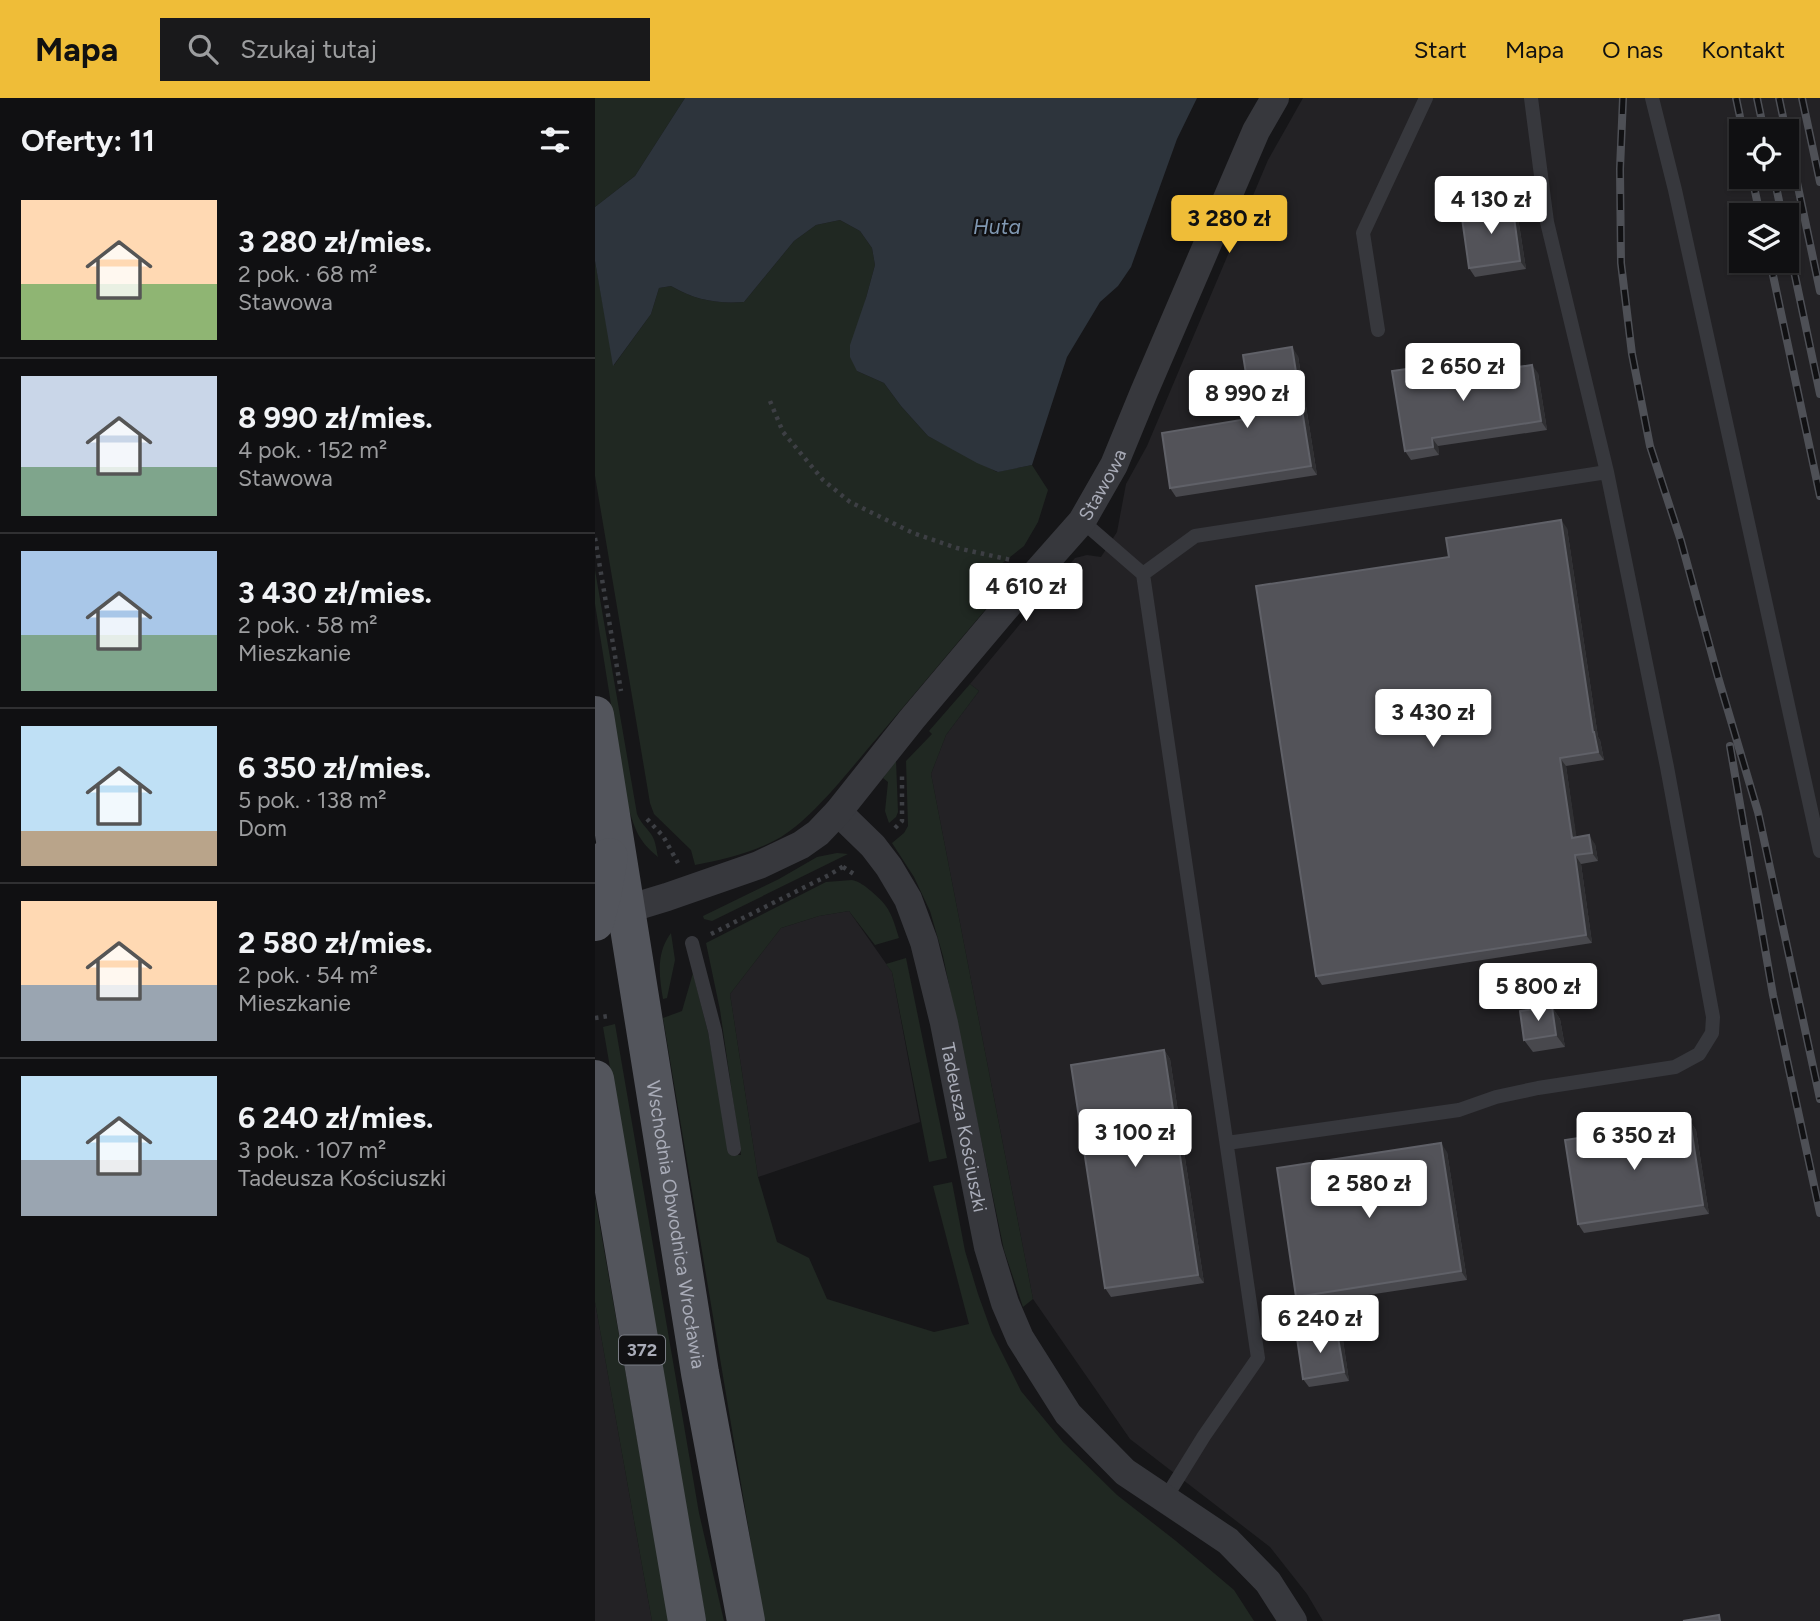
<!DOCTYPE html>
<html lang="pl">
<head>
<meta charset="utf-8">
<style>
	body { margin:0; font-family:Figtree,sans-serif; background:#19191b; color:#f1f3f6; height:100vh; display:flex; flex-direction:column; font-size:26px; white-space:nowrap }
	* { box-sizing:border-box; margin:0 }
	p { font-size:23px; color:#9c9d9f }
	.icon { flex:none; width:38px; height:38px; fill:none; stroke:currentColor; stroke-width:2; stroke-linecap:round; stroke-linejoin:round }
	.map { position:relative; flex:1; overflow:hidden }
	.sheet { display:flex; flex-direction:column; background:#101012; width:595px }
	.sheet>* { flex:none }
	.tools { position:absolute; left:1134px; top:21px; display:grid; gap:14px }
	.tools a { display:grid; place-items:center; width:70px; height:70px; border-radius:0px; background:#101012; box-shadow:0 2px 5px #0004,0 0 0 2px #303032; font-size:35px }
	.price { position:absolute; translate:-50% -60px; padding:0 16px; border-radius:7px; background:#fff; color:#222; font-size:23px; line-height:46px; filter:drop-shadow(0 2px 4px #0008) }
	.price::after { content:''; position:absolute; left:50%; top:42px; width:21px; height:16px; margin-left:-10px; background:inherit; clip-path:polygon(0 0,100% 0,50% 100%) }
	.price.current { background:#efbd38; color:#111 }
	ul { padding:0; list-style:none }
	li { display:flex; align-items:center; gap:21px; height:175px; padding:0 21px }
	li+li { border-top:2px solid #303032 }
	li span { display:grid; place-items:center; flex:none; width:196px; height:140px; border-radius:0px; color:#555 }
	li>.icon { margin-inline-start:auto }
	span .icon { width:84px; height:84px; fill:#fffc; stroke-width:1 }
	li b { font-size:30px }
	h2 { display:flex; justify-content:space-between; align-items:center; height:84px; padding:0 21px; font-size:30px }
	header { display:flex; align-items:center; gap:42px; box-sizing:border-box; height:98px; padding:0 35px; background:#efbd38; color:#111 }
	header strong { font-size:33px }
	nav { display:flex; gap:38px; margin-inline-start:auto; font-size:24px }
	.search { width:490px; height:63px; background:#19191b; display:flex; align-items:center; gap:18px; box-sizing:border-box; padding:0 24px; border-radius:0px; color:#9c9d9f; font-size:26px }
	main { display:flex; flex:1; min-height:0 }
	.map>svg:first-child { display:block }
	.built { fill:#232225; fill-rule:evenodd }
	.green { fill:#202822 }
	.water { fill:#2d343c }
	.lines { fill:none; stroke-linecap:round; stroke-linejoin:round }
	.path { stroke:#3d3f44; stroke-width:4.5; stroke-dasharray:3.5 5; stroke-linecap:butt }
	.lane { stroke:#37383d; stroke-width:14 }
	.street { stroke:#37383d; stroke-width:28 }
	.primary { stroke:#53555c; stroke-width:38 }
	.rail-casing { stroke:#4e5056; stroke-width:8 }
	.rail { stroke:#111113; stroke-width:5; stroke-dasharray:16; stroke-linecap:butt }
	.wall { fill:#48484d }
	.shaded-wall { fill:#303033 }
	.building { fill:#535359; stroke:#606168; stroke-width:2 }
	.labels { text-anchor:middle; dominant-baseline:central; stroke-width:5; stroke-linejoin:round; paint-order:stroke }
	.shield { fill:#111113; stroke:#7b7e86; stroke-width:2 }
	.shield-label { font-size:18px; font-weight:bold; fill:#a9acb8 }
	.street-label { font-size:19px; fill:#a9acb8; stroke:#111113 }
	.water-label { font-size:21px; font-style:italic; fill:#8098b2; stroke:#111113 }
</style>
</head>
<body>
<header>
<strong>Mapa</strong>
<div class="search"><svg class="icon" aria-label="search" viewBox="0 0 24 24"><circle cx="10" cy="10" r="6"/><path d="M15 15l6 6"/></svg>Szukaj tutaj</div>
<nav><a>Start</a><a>Mapa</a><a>O nas</a><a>Kontakt</a></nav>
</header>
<main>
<section class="sheet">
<h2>Oferty: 11<svg class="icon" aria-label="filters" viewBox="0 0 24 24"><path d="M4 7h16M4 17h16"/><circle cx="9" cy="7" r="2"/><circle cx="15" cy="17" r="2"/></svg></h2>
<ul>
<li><span style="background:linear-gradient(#ffd9b3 60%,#8fb573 0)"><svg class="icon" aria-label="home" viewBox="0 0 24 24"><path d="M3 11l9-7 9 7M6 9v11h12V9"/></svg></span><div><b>3 280 zł/mies.</b><p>2 pok. · 68 m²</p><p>Stawowa</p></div></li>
<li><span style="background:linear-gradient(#c9d6e8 65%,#7fa58c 0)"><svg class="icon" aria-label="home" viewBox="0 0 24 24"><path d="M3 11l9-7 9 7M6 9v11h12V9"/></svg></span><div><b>8 990 zł/mies.</b><p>4 pok. · 152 m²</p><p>Stawowa</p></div></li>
<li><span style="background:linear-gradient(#a9c7e8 60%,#7fa58c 0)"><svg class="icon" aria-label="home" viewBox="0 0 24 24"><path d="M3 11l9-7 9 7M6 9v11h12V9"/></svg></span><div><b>3 430 zł/mies.</b><p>2 pok. · 58 m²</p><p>Mieszkanie</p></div></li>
<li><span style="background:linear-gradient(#bfe0f5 75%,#b9a48a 0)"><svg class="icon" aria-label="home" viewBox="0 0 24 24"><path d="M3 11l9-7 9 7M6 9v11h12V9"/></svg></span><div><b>6 350 zł/mies.</b><p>5 pok. · 138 m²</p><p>Dom</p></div></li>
<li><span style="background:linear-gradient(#ffd9b3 60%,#9aa5b1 0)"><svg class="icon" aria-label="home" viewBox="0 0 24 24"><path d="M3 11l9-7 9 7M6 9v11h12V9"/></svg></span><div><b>2 580 zł/mies.</b><p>2 pok. · 54 m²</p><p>Mieszkanie</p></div></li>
<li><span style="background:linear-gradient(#bfe0f5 60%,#9aa5b1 0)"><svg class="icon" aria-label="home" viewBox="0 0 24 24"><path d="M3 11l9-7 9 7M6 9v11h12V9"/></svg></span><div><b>6 240 zł/mies.</b><p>3 pok. · 107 m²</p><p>Tadeusza Kościuszki</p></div></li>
</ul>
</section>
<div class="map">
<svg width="1225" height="1523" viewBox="0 0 1225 1523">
	<rect width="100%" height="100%" fill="#161618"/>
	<path class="built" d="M708,0H1225V1523H728L712,1496L675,1449L535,1341L438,1201L336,676L351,637L384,593L375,586L480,460L492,457L506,459L522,434L531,386L552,348L673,62ZM1146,33H1192V79H1146ZM1146,117H1192V163H1146Z
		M254,813L297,874L325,1024L163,1079L135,896L186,830L224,818Z
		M0,1204L57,1523H0Z"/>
	<path class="green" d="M0,0H90L40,78L0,109Z
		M245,122L265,133L277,150L280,167L271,200L262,273L289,285L306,308L333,338L402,374L437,367L453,392L443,424L429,448L400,471L419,478C373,532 328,586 282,640C255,671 220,718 186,739C160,754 129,762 100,767L96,752L59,716L55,705L0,378V163L19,267L56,216L64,190L76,188C100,202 122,206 149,204L199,143L221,127Z
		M0,472L42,716C45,724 51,729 56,736C61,743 61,751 63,759C42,742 40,730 32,706L0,506Z
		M375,586L384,593L351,637L336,676L438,1201L428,1209L409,1152L348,858L335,813L319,779L297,745L309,735L313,728L311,663L337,636L334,633Z
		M301,662L303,714L301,719L294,725L290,713L293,684L288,680Z
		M242,755L253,756L117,823L109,821L108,818L184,781L222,759Z
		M257,782C265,784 270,788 276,793C295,809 297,817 304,840L280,847L254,813L224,818L186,830L135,896L163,1079L182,1144L214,1160L232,1201L339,1234L374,1226L338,1088L357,1084L370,1153L383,1196L397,1235L426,1293L468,1344L522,1397L581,1443L639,1492L659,1523H169L68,920L87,913L98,875L113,934L136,1057H146L125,912L111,845L231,784Z
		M76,835L80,862L72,900L68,901C64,877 61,855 76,835Z
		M311,860L352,1060L334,1064L297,874L291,866Z
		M20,926L104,1415L129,1523H111L8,929Z
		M0,1100L74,1523H57L0,1204Z"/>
	<path class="water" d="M90,0H602L582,41L536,169L523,188L505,204L472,259L437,367L403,374L382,365L333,338L306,308L289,285L262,273L255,259V247L271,200L280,167L277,150L265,133L245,122L221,127L199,143L149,204C122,206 100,202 76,188L64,190L56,216L18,268L0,163V109L40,78Z"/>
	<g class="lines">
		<path class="path" d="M175,303L188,334L228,382L255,404L318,435L362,450L416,462
			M0,440L26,593
			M52,721L68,738L83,765
			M300,730L307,723V678
			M248,769L262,778
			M116,836L234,777L249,768
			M0,920L13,918"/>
		<path class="lane" d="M1057,0L1080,92L1225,753
			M783,232L768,135L831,0
			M487,423L548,476L600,438L1012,374
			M548,476L663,1260L609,1338L570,1401
			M97,845L120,933L139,1051
			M632,1045L864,1012L901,999L943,990L1080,969L1104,956L1117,935L1118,919L1072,669L1012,374L952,124L936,0"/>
		<g class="street">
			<path id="s1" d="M243,714L278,748L294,769L313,801L329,844L349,925L393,1149L410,1205L425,1240L473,1316L530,1374L633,1443L673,1484L698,1523"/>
			<path id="s2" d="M13,817L72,799L164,767L206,747L223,735L243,714L317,621L425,493L487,423L519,367L549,294L661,33L680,0"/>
		</g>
		<g class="primary">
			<path id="s3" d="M0,617L105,1275L151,1523"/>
			<path d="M0,824L7,797L14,759"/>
			<path d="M0,981L92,1523"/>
		</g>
		<g class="rail-casing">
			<path id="rail" d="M1028,0L1025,71L1026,165L1037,256L1055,348L1086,443L1123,579L1163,714L1225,1001
				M1141,0L1148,33
				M1162,0L1169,33
				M1184,0L1191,33
				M1207,0L1225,84
				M1192,37L1225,193
				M1157,79L1165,117
				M1179,79L1187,117
				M1192,140L1225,296
				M1175,163L1225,398
				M1135,648L1178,897L1225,1115"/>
		</g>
		<use href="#rail" class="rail"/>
	</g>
	<path class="wall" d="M917,105L922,113L931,171L880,179L874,170Z
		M703,258L722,377L581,399L575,390L658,320Z
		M826,269L832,277V283L943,275L952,332L843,348L844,357L816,362L810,353Z
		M972,430L1003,639L1005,642L1009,662L971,668L981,739L1000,746L1003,763L986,766L997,845L727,887L721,878L854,459Z
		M957,909L965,921L970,949L938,954L929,942Z
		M569,952L575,961L609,1185L516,1199L510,1190Z
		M1095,1023L1101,1032L1114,1116L989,1135L983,1126Z
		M852,1054L872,1182L707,1207L701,1199Z
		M748,1242L754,1283L714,1289L708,1281Z"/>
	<path class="shaded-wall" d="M917,105L922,113L931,171L925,163Z
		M697,249L703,258L722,377L716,368Z
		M937,267L943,275L952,332L946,323Z
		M826,269L832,277L834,292L828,283Z
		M837,340L843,348L844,357L838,349Z
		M966,422L972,430L1003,639L1005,642L1009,662L1003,654L998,634Z
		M965,660L971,668L983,749L977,740Z
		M994,737L1000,746L1003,763L997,755Z
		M980,757L986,766L997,845L991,837Z
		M957,909L965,921L970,949L961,937Z
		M569,952L575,961L609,1185L603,1177Z
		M1095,1023L1101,1032L1114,1116L1108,1107Z
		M846,1045L852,1054L872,1182L866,1173Z
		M742,1234L748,1242L754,1283L749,1274Z"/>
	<path class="building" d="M917,105L925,163L874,170L866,113Z
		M697,249L716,368L575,390L567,335L658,320L648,257Z
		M937,267L946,323L837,340L838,349L810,353L797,273L826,269L828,283Z
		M966,422L998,634H999L1003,654L965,660L977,740L994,737L997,755L980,757L991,837L721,878L661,488L854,459L851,440Z
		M957,909L961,937L929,942L925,913Z
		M569,952L603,1177L510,1190L476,967Z
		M1095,1023L1108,1107L983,1126L970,1042Z
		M846,1045L866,1173L701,1199L682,1070Z
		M742,1234L749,1274L708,1281L702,1240Z
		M1124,1517L1125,1523H1088Z"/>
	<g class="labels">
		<rect class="shield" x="24" y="1237.5" width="46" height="29" rx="5"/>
		<g class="shield-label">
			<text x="47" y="1252">372</text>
		</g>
		<g class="street-label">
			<text stroke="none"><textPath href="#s2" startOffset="677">Stawowa</textPath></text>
			<text stroke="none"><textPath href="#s1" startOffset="348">Tadeusza Kościuszki</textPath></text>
			<text stroke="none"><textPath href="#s3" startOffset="516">Wschodnia Obwodnica Wrocławia</textPath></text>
		</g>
		<g class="water-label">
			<text x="402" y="128">Huta</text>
		</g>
	</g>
</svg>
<div class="tools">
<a><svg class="icon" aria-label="locate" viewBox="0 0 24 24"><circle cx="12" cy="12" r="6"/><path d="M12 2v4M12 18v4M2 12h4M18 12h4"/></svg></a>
<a><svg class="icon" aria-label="layers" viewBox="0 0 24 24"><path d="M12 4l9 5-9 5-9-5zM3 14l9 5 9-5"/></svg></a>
</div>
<b class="price" style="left:896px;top:138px">4 130 zł</b>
<b class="price current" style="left:634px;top:157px">3 280 zł</b>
<b class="price" style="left:868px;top:305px">2 650 zł</b>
<b class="price" style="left:652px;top:332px">8 990 zł</b>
<b class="price" style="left:431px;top:525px">4 610 zł</b>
<b class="price" style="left:838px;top:651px">3 430 zł</b>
<b class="price" style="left:943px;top:925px">5 800 zł</b>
<b class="price" style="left:540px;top:1071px">3 100 zł</b>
<b class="price" style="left:1039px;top:1074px">6 350 zł</b>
<b class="price" style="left:774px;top:1122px">2 580 zł</b>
<b class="price" style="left:725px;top:1257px">6 240 zł</b>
</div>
</main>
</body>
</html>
